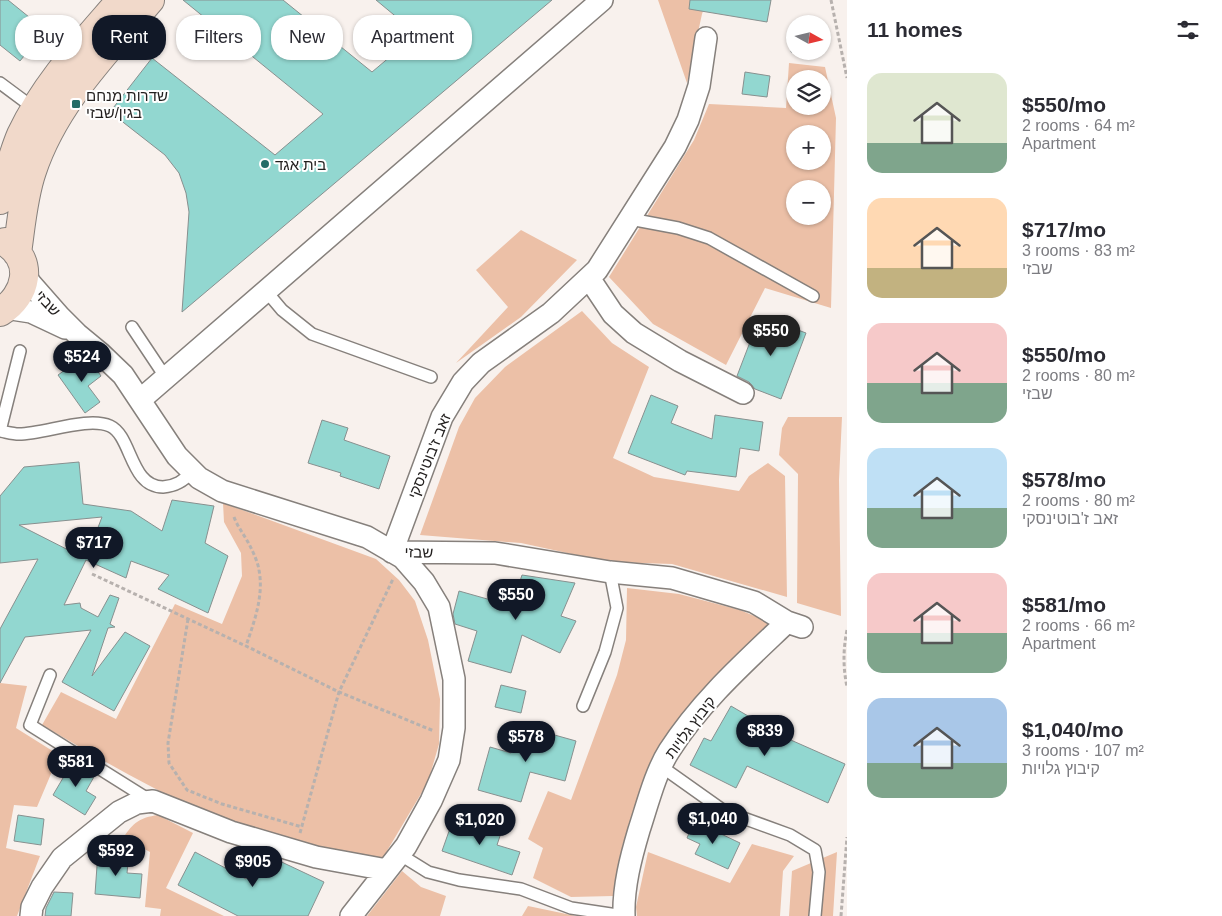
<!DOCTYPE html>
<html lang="en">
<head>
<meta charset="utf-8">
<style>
	body { margin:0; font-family:Helvetica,Heebo,sans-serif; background:#f7f7f7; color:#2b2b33; height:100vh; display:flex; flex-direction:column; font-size:19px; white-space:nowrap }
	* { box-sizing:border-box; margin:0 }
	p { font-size:16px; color:#7c7c81 }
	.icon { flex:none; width:28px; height:28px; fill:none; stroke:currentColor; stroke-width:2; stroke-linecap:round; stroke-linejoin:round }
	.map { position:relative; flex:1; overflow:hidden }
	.side { display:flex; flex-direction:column; background:#fff; width:375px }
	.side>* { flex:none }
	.banner { position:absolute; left:15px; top:15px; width:475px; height:45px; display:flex; gap:10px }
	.needle { width:32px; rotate:98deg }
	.fabs { position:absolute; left:786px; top:15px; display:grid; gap:10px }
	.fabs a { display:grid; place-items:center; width:45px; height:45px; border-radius:50%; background:#fff; box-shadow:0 1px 4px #0004; font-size:25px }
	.price { position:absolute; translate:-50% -42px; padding:0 11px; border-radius:18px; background:#111827; color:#fff; font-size:16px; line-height:32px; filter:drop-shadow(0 1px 2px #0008) }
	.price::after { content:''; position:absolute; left:50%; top:30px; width:15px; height:11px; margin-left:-8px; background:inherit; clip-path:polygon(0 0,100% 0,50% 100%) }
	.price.current { background:#222; color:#fff }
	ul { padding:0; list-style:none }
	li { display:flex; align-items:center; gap:15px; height:125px; padding:0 20px }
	li span { display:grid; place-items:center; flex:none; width:140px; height:100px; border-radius:15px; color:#555 }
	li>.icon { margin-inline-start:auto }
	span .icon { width:60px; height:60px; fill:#fffc; stroke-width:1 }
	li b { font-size:21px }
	h2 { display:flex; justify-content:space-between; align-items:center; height:60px; padding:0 20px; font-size:21px }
	.pill { padding:0 18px; border-radius:20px; background:#fff; box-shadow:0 1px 4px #0004; font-size:18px; line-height:45px }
	.pill.current { background:#111827; color:#fff }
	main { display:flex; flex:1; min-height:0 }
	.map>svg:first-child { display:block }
	.green { fill:#ecc0a7; fill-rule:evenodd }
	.building { fill:#92d7d0; stroke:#88908f; fill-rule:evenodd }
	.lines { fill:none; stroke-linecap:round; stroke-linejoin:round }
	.lane-casing { stroke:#86807c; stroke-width:14 }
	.street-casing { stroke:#86807c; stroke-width:24 }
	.secondary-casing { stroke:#86807c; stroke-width:30 }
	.path { stroke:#b7b1ae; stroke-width:3; stroke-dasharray:4 2.5; stroke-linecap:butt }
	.lane { stroke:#fff; stroke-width:11 }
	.street { stroke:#fff; stroke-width:21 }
	.secondary { stroke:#f1d9ca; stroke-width:28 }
	.poi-dot { fill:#236d68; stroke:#fff; stroke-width:2 }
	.labels { text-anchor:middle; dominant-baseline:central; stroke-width:4; stroke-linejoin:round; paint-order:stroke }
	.poi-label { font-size:15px; fill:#221f1e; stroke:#fff; text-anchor:start }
	.street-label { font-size:15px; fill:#221f1e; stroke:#fff }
</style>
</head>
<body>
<main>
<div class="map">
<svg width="847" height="916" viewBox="0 0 847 916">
	<rect width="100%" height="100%" fill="#f8f1ed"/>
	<path class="green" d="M658,0H707L702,14L687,83Z
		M789,63L825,67L836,118L831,308L765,288L726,365L653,324L609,277L694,140L709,104L786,108ZM795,79H822V106H795ZM795,134H822V161H795ZM795,189H822V216H795Z
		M521,230L577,260L521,317L456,363L508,307L476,270Z
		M582,311L612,343L649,367L613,458L654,477L739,491L749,476L768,463L785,476L787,597L672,564L609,562L521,543L420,535L459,427L475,398L505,367Z
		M788,417H842L839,480L841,616L797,603L798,474L779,455L782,428Z
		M223,503L376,559L399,580L415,601L428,640L440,699L439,744L428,782L381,861C305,844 221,823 152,787C115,768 78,746 42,725L61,692L116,719L175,604L222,624L242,576L241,553L224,522Z
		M627,588L679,594L740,610L771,623L663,753L623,843L613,896L571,897L533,878L543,848L528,839L548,791L571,800L617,675L626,640Z
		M0,683L27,686L16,728L59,755L37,807L14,805L6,848L40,856L17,916H0Z
		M158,815L193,833L166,888L224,916H160L161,909L145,907L150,852L123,838C134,822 139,818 158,815Z
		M752,844L794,856L783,871L780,916H637L636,907L648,852L730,883Z
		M837,852L833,916H789L792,871Z
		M402,871L421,887L446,896L440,916H367Z
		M528,906L576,916H522Z"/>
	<path class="building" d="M0,0H8L45,30L20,61L0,45Z
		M183,0H283L372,72L417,34L376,0H552L182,312L189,212L186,193L179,173L165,155L110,112L152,58L275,155L323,114Z
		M690,0H771L767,22L689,9Z
		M795,20L819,22V24H795V51H816V54L791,52Z
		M745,72L770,76L767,97L742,94Z
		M760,316L806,333L781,399L755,389L749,382L737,376Z
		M84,356L92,363L101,376L88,386L100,402L85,413L58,375Z
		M651,395L678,406L671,423L712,439L715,415L763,422L759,451L740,448L736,477L687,471L685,475L628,453Z
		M322,420L348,428L344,440L390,456L379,489L340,476L341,473L308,463Z
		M79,462L83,504L131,511L162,531L172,500L214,506L205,543L228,556L208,613L158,589L169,575L131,561L126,578L86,560L64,605L80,603L81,608L98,617L110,595L119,598L110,624L115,627L108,628L92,676L125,632L150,646L114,711L62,682L91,630L25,637L0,683V629L38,559L0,563V496L24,467ZM102,517L86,559L19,525Z
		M522,575L575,583L561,616L576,621L560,653L522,635L511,673L468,661L477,631L455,624L453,614L459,591L512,606Z
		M501,685L526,691L521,713L495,707Z
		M731,706L784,737L845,764L828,803L747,766L736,788L690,765L704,738L711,741Z
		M519,725L576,741L565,781L530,772L521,802L478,790L490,747L511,753Z
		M73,761L95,775L86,791L96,797L85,815L53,795Z
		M18,815L44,819L41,845L14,841Z
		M454,817L501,833L497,845L520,852L512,875L442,851Z
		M694,821L740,843L728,869L695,854L700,844L687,838Z
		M98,852L129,854L127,873L142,874L140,898L95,894Z
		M195,852L246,879L252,868L262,873L271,857L324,882L308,916H238L178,885Z
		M54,892L73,893L71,916H45L46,908Z"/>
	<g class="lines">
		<g class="lane-casing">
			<path id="lane" d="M0,83L35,109
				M630,219L678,228L709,238L813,296
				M266,291L282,310L312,334L431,377
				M132,327L166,378
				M0,431C6,432 13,434 19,434C44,434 88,416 110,426C132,436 130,487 163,487C176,486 183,481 192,472
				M0,431L20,351
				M50,675L30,725L151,801
				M583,706L605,652L617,608L610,572
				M662,767L724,811L790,835L815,850L819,872L815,916
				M399,854L428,872L459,880L521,889L571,908L624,916"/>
		</g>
		<g class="street-casing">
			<path id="street" d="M23,270L30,283L59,316L77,334L100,353L123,375L177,456L199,478L222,491L367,537L403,558L424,582L439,607L454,679V728L449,760L431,801L406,846L351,916
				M589,278L613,314L634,333L680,361L743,393
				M5,308L31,312L65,328
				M140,400L602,0
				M392,552L442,417L463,382L481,363L551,313L597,270L675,147L688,120L699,86L706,38
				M392,552L495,553L610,572L672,578L754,602L787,622L802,627
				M31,916L32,907L42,887L62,858L119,812L137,803L153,801L231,832L316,857L387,870
				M624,916C623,887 631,857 639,830C647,806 655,773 669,751C700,702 745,662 787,622"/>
		</g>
		<g class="secondary-casing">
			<path id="secondary" d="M0,200C7,179 12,156 21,135C45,84 84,43 121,0
				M17,253C21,226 23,197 32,171C54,104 105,53 150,0
				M0,312C27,296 35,260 5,242"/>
		</g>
		<path class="path" d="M831,0L847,78
			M234,517C238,528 246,537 251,548C254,554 258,563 259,570C264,596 254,622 246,646
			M92,574L246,646L339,692L434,731
			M188,619L168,743L169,763L187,790L222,804L302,827
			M847,630C843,650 843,667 847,687
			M300,833L339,692L393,579
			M841,916L847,837"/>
		<use href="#lane" class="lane"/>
		<use href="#street" class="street"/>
		<use href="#secondary" class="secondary"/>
	</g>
	<g class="poi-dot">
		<rect x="71" y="99" width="10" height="10" rx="2.5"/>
		<circle cx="265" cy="164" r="5"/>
	</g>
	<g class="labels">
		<g class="poi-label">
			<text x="86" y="95">שדרות מנחם<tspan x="86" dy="17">בגין/שבזי</tspan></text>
			<text x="275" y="164">בית אגד</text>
		</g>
		<g class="street-label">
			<text transform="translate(48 303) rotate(47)">שבזי</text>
			<text transform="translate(429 456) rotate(-68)">זאב ז'בוטינסקי</text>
			<text transform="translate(419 552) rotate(1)">שבזי</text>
			<text transform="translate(690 727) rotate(-53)">קיבוץ גלויות</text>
		</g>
	</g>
</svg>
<div class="fabs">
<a><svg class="needle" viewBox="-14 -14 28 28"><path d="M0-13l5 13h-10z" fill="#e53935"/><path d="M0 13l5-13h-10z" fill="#7c7c81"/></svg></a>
<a><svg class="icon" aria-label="layers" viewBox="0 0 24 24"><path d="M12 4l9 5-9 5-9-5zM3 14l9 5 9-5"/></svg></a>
<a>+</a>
<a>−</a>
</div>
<b class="price current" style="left:771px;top:357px">$550</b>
<b class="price" style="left:82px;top:383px">$524</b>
<b class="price" style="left:94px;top:569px">$717</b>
<b class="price" style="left:516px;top:621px">$550</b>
<b class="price" style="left:765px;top:757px">$839</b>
<b class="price" style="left:526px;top:763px">$578</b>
<b class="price" style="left:76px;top:788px">$581</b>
<b class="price" style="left:713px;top:845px">$1,040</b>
<b class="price" style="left:480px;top:846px">$1,020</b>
<b class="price" style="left:116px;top:877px">$592</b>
<b class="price" style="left:253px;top:888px">$905</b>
<div class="banner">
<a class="pill">Buy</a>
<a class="pill current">Rent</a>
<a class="pill">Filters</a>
<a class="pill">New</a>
<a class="pill">Apartment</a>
</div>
</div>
<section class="side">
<h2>11 homes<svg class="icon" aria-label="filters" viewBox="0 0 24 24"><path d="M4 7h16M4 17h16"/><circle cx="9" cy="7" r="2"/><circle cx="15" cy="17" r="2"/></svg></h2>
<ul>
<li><span style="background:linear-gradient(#dfe7d0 70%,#7fa58c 0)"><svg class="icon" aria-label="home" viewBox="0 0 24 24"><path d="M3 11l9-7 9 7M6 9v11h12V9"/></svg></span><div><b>$550/mo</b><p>2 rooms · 64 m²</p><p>Apartment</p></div></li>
<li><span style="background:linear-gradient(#ffd9b3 70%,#c2b280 0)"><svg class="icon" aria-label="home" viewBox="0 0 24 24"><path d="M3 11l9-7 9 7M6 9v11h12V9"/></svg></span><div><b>$717/mo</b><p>3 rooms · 83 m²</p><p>שבזי</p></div></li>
<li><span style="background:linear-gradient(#f6c9c9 60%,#7fa58c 0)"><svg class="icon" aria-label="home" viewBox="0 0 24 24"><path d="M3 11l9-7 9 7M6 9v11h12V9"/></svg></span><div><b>$550/mo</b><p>2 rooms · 80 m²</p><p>שבזי</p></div></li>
<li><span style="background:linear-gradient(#bfe0f5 60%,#7fa58c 0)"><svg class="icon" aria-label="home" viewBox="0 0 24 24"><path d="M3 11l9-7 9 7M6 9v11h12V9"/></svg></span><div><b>$578/mo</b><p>2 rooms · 80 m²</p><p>זאב ז'בוטינסקי</p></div></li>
<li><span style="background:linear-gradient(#f6c9c9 60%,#7fa58c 0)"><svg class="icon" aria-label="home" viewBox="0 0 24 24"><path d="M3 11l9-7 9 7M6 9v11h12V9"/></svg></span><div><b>$581/mo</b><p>2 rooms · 66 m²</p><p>Apartment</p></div></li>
<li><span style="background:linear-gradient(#a9c7e8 65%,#7fa58c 0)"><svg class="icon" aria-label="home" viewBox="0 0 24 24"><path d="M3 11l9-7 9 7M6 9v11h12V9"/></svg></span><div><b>$1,040/mo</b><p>3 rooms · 107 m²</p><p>קיבוץ גלויות</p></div></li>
</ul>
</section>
</main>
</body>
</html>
